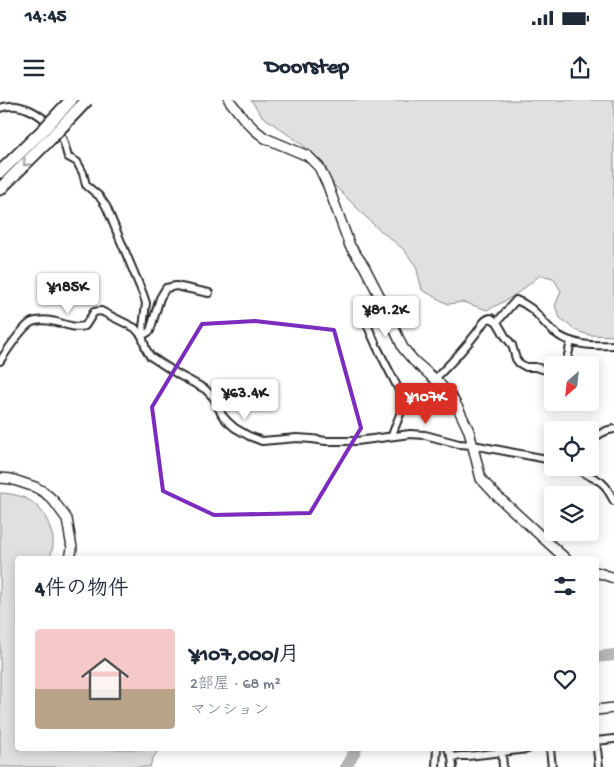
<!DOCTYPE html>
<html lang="ja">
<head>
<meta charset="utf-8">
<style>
	body { margin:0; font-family:"Gochi Hand","Klee One",sans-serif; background:#f2f2f3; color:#1f2937; height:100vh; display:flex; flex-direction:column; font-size:19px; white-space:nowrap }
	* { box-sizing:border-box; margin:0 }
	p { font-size:16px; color:#747a83 }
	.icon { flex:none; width:28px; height:28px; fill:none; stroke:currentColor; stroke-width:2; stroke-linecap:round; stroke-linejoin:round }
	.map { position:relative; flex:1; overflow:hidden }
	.sheet { position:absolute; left:15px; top:456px; width:584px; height:195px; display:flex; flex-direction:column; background:#fff; border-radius:5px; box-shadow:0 2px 12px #0003 }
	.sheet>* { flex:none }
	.needle { width:32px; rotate:208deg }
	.controls { position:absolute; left:544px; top:256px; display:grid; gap:10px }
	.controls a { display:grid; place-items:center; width:55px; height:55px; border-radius:5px; background:#fff; box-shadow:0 2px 12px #0003; font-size:25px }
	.price { position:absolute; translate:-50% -42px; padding:0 11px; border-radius:5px; background:#fff; color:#222; font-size:16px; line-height:32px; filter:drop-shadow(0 1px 2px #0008) }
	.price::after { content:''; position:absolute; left:50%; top:30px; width:15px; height:11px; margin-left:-8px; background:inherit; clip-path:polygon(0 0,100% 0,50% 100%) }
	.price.current { background:#d93025; color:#fff }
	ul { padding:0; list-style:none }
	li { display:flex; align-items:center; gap:15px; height:125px; padding:0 20px }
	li+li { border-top:1px solid #e0e1e3 }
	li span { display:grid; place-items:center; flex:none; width:140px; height:100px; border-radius:5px; color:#555 }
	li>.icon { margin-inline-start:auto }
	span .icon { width:60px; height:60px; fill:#fffc; stroke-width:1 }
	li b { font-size:21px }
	h2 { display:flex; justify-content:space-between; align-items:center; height:60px; padding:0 20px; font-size:21px }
	.status { display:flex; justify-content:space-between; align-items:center; height:35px; padding:0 25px; background:#fff; direction:ltr }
	.status svg { height:14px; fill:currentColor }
	header { display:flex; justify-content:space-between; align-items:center; height:65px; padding:0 20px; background:#fff; font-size:22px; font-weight:700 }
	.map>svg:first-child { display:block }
	.green { fill:#e0e0e0; stroke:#868686 }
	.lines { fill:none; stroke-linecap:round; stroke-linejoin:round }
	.river { stroke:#b6b6b6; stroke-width:12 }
	.street-casing { stroke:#2b2b2b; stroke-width:10 }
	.secondary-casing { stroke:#2b2b2b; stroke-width:12 }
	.highway-casing { stroke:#2b2b2b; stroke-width:15 }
	.street { stroke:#fff; stroke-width:6 }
	.secondary { stroke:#fff; stroke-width:9 }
	.highway { stroke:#fff; stroke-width:11 }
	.highway-bridge-casing { stroke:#2b2b2b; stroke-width:15; stroke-linecap:butt }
	.highway-bridge { stroke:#fff; stroke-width:11 }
	.oneway { stroke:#a0a0a0 }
	.marked { fill:none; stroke:#7b2cbf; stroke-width:4; stroke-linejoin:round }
</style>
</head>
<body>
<div class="status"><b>14:45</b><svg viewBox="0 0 49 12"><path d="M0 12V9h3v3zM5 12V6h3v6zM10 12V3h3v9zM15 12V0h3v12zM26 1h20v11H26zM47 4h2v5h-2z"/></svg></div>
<header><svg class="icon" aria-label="menu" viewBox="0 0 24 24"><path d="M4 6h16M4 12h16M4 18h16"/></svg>Doorstep<svg class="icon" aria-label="share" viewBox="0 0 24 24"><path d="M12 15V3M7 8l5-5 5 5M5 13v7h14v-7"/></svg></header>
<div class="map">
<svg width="614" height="667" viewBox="0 0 614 667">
	<rect width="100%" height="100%" fill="#fff"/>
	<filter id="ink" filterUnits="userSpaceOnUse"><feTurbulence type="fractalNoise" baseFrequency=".02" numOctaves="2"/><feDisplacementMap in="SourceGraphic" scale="10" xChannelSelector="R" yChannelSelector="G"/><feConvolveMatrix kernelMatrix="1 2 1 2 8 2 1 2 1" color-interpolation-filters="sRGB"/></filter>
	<g filter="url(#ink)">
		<path class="green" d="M251,0H614V236L589,235L577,231L560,218L555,206L561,191L553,178L540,175C522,191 509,200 487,210L463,202L448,204L422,190L416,166L403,149L375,126L333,84L321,65L308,49L262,16Z
			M0,393C25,394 42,403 50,428C51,432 53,436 53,440C54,445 51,453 50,459H18V649H159L152,660L150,667H0Z"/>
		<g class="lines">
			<path class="river" d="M596,557L614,555
				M346,667L356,649"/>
			<g class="street-casing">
				<path id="street" d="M0,8C20,0 41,14 54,29C57,32 60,35 62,38C65,44 66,51 68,57L77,62L83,73L86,85L99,96L106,106L143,194L146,203L142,236L146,249L150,256L179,275L205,289L214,298L222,315L227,321L235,328L249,336L262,341L297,338L312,339L326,341H357L410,334L425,335L459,344L473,345L552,360
					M385,206C377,209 369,211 365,220L377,247L400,292L402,309L392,335
					M497,222L516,200C537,208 539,220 554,232C571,246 594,246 614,245
					M142,236L150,231L160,198L166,188L176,186L209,193
					M0,261C6,252 23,226 32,222C37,220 46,220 51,221C64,223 72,229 85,226L94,212L101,211L135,228L142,236
					M566,265L571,241
					M435,279C450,264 465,248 478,231C482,225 484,219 491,218L497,222L505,236L512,245L516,259L519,263L526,267H535L546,270L552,274
					M590,342C598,335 604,330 614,329
					M575,368L601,382L606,387L614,401
					M596,640L599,667
					M596,641L614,639
					M448,649L452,657L453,667
					M550,649L552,667
					M502,652L503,667
					M452,657L461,656H468L528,649
					M436,667L437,649"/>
			</g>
			<g class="secondary-casing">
				<path id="secondary" d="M229,0L244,19L255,30L265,38L308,56L319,67L328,86L350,146L364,166L380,197L403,248L414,261L438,282L453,299L460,312L469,331L481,379L496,395L566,459
					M0,378L11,379L35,387L44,392L53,400L67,419L72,448L70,459
					M596,472L614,478
					M596,610L614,608"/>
			</g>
			<g class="highway-casing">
				<path id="highway" d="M0,72L43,30
					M0,89L51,38"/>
			</g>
			<use href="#street" class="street"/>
			<use href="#secondary" class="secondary"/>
			<use href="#highway" class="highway"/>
			<g class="highway-bridge-casing">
				<path id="highway-bridge" d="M43,30L71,0
					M51,38L87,0"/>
			</g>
			<use href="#highway-bridge" class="highway-bridge"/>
		</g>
		<defs><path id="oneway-chevron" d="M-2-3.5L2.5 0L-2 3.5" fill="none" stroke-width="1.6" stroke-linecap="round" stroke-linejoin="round" transform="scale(1.25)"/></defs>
		<use class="oneway" href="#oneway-chevron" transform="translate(26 63) rotate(135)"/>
	</g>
	<path class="marked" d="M255,221L334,230L361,328L310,413L214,415L163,391L152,307L202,224Z"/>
</svg>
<div class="controls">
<a><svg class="needle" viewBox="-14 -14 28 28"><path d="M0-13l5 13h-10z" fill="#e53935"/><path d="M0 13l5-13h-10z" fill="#747a83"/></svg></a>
<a><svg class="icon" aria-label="locate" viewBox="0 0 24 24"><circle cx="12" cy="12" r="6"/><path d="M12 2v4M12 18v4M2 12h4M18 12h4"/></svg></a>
<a><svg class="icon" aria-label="layers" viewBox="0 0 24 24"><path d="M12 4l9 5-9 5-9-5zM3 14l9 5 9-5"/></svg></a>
</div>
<b class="price" style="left:68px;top:215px">¥185K</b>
<b class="price" style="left:386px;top:238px">¥81.2K</b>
<b class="price" style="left:245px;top:321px">¥63.4K</b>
<b class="price current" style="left:426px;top:325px">¥107K</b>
<section class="sheet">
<h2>4件の物件<svg class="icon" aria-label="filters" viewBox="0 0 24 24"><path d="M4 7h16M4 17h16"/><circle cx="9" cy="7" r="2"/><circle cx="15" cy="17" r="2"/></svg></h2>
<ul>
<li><span style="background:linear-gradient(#f6c9c9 60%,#b9a48a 0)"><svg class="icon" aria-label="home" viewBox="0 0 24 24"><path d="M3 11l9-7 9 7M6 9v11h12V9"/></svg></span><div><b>¥107,000/月</b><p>2部屋 · 68 m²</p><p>マンション</p></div><svg class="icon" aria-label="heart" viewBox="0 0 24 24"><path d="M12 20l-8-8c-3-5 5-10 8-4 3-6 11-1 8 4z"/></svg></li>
</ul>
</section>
</div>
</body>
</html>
